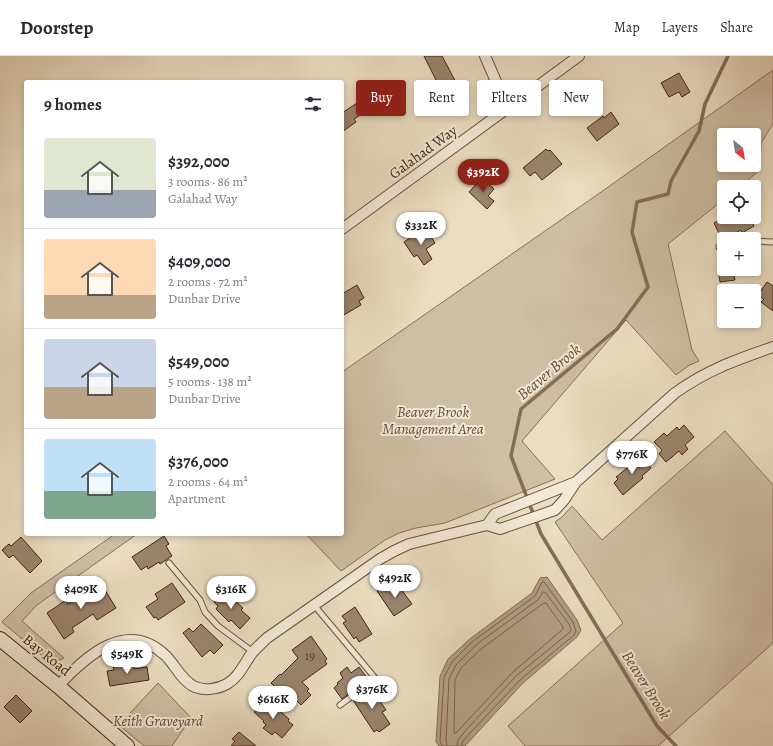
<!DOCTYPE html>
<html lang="en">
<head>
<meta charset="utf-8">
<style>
	body { margin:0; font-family:Alegreya,serif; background:#f2f2f3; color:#2b2b33; height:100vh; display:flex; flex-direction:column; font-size:15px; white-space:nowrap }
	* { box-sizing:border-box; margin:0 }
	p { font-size:13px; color:#7c7c81 }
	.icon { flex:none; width:22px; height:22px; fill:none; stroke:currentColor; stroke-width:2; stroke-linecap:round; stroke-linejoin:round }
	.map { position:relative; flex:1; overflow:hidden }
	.panel { position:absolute; left:24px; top:24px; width:320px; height:456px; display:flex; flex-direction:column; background:#fff; border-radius:4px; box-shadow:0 2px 6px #0003 }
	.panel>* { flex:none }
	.top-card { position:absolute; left:356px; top:24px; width:357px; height:36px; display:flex; gap:8px }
	.needle { width:26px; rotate:150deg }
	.fabs { position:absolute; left:717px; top:72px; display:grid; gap:8px }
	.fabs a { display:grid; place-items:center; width:44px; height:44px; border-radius:4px; background:#fff; box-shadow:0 2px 6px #0003; font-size:20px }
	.price { position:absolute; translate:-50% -34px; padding:0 9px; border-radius:14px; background:#fff; color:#222; font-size:13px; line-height:26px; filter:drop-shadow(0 1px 2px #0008) }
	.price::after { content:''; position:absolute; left:50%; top:24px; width:12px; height:9px; margin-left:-6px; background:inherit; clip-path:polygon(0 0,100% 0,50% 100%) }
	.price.current { background:#8f2418; color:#fff }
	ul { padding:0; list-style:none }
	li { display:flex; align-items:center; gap:12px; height:100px; padding:0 20px }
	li+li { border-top:1px solid #e1e1e2 }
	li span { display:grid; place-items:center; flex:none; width:112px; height:80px; border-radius:4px; color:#555 }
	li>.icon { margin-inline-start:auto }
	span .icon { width:48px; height:48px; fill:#fffc; stroke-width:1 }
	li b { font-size:17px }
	h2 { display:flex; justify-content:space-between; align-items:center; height:48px; padding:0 20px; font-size:17px }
	.pill { padding:0 14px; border-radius:4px; background:#fff; box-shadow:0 2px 6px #0003; font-size:14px; line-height:36px }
	.pill.current { background:#8f2418; color:#fff }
	header { display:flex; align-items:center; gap:24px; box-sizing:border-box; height:56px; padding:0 20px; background:#fff; border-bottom:1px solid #e1e1e2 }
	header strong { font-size:19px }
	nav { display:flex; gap:22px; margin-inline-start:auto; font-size:14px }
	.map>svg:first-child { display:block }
	.green { fill:#cebea4; stroke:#88715c; fill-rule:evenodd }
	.water { fill:#b29e86; stroke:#856d58 }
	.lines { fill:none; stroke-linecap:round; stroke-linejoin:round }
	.shore { stroke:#7a614d; stroke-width:1 }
	.stream { stroke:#856d58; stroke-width:3.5 }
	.building { fill:#9a846e; stroke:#422414 }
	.service-casing { stroke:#6c523f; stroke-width:7 }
	.minor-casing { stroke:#6c523f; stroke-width:12 }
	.secondary-casing { stroke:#422414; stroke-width:16 }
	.service { stroke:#f2e9d7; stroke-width:5 }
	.minor { stroke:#f2e9d7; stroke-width:10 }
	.secondary { stroke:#f2e9d7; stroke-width:14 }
	.labels { text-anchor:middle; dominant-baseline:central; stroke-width:4; stroke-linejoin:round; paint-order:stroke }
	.number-label { font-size:13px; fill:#583c2a }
	.street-label { font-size:15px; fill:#422414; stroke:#f2e9d7 }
	.park-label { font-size:15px; font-style:italic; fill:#654a38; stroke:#f2e9d7 }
	.water-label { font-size:16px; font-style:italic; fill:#644936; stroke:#f2e9d7 }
</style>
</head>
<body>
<header>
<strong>Doorstep</strong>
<nav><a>Map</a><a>Layers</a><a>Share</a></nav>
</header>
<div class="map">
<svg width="773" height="690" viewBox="0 0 773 690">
	<rect width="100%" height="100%" fill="#ebddc1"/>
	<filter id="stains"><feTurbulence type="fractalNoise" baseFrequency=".005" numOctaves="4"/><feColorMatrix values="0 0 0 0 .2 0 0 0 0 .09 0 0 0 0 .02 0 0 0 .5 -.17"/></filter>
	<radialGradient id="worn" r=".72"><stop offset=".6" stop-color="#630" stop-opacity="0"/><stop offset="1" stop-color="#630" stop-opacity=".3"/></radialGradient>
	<path class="green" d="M773,14V68L761,87L760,114L739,131H724V143L668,188L692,294L699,305L688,310L676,319L626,264L522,385L555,423L445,467L416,472L399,477L385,484L341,515L306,478H342V316L604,134ZM724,79H754V109H724Z
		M725,375L773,429V587L658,690H525L508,670L623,567L555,466L562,461L572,450L602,484Z
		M115,478H137L37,549L22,565L64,602L55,606L47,604L2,566L31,537Z
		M158,627L191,662L172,690H144L119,669Z"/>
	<path class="water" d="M547,521L577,564L581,574L577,581L523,627L465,690H439L436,686L440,620L448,603L471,582L532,537L540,522Z"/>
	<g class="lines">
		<path class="shore" d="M544,547H546L563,571V573L513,616L456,677H454L455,624L461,612L481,593Z
			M442,690L440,685L444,621L452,606L473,585L535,540L542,526H544L573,566L576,575L574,579L520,624L471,676L462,686V690
			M447,690L446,684L449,623L456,609L477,588L538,544L543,536H545L569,568L571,573L570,576L516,620L467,673L458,684L457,690"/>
		<path class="stream" d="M676,690L657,670L541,478L511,400L521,353L617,273L648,231L632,176L637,146L668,138L671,125L699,75L705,48L728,0"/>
	</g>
	<path class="building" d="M424,0H442L459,32L427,47L419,32L436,24Z
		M679,17L690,36L682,41L679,36L669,41L661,27Z
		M363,43L370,53L354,63L356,66L342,76V57Z
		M611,56L619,68L597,85L587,72L603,60L604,62Z
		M546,93L548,95L550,94L562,108L542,124L535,116L530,120L523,112Z
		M482,122L494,133L488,140L494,145L487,153L469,136Z
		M725,161H749L754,170L742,177L741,174L722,184L714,167Z
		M425,172L435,187L426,193L432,203L424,209L417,199L414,201L404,186Z
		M718,213H733L735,224L720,226Z
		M767,226L773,230V255L761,246L764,243L758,239Z
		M357,229L364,242L359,245L361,249L342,260V238Z
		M684,369L694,381L685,389L688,393L682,399L679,395L666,406L659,398L662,394L654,386L664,377L667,380L677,371L679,374Z
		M642,400L651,412L642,420L643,422L623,439L614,427L618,423L616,421Z
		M164,480L169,488L166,490L172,500L160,508L159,506L148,513L147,510L141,514L132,501Z
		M21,481L42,505L30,517L13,499L9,502L2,494L9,488L11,490Z
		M93,527L100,537L105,534L116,552L97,564L93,558L72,572L74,576L64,583L47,557L66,544L68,548L83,537L81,535Z
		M172,527L185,546L158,564L156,561L154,562L146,551L158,543L155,538Z
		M397,528L412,548L394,560L377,535L386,529L389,534Z
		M224,535L243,552L241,554L250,562L240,573L231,564L229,566L216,553L218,550L214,546Z
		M355,551L372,578L359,586L356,581L354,583L343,567L346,565L342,560Z
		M201,568L223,589L214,598L210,594L202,601L183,577L189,572L193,576Z
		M311,580L327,603L325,605L327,608L302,626L309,633L307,635L311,639L301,649L291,639L288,643L271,627L280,618L281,619L298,602L292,594Z
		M133,608L134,613L147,611L149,624L110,630L107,615L114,614L113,611Z
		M347,611L351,617L359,611L368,623L342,643L334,632L338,628L337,627L343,622L340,617Z
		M371,632L386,654L382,656L390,668L379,676L377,674L374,676L353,644Z
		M16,639L32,655L20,667L4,651Z
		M264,644L274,653L275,651L289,663L288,665L293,669L282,682L275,676L272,679L263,672L266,669L263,666L264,665L254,656Z
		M239,676L256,690H231L235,685L232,683Z"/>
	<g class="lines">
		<g class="service-casing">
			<path id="service" d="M754,185L773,186
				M719,191L724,190
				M169,507L200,544L205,556L218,570L253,596
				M314,549L376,623L340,649"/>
		</g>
		<g class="minor-casing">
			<path id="minor" d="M485,0L508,53
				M342,173L579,0
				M487,469L495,458L576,426
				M58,630C86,600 127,562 166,600C175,609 182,625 195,631C205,635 218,633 227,628C239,621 244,608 252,597C256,592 262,587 267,582L380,503L394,495L409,488L487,469L500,473L555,454L564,444L576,426L675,337C707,314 736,304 773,291"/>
		</g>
		<g class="secondary-casing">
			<path id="secondary" d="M0,583L58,630L127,690"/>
		</g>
		<use href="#service" class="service"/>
		<use href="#minor" class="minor"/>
		<use href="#secondary" class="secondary"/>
	</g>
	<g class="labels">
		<g class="number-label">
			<text x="310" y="599">19</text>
		</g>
		<g class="street-label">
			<text transform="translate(423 96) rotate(-36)">Galahad Way</text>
			<text transform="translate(47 599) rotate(39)">Bay Road</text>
		</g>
		<g class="park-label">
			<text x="433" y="356">Beaver Brook<tspan x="433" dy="17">Management Area</tspan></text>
			<text x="158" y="665">Keith Graveyard</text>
		</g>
		<g class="water-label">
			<text transform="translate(549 316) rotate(-40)">Beaver Brook</text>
			<text transform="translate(646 629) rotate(58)">Beaver Brook</text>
		</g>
	</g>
	<rect width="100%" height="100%" filter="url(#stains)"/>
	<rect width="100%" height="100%" fill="url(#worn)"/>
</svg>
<div class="fabs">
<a><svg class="needle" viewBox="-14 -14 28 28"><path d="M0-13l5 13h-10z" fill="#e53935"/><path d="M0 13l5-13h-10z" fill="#7c7c81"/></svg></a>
<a><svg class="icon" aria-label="locate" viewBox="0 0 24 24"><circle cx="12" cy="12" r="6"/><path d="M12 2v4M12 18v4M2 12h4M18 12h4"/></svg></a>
<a>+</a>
<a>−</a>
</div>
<b class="price current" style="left:483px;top:137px">$392K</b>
<b class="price" style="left:421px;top:190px">$332K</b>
<b class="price" style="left:632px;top:419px">$776K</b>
<b class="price" style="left:395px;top:543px">$492K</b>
<b class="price" style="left:81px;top:554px">$409K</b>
<b class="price" style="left:231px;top:554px">$316K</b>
<b class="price" style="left:127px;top:619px">$549K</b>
<b class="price" style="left:372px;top:654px">$376K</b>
<b class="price" style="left:273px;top:664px">$616K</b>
<div class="top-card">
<a class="pill current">Buy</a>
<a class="pill">Rent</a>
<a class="pill">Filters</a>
<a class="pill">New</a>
</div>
<section class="panel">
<h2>9 homes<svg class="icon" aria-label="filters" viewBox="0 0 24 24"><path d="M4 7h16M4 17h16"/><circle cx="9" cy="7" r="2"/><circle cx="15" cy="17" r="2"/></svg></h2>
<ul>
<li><span style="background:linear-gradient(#dfe7d0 65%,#9aa5b1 0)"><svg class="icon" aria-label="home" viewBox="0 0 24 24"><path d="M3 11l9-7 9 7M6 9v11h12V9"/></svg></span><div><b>$392,000</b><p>3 rooms · 86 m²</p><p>Galahad Way</p></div></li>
<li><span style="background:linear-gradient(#ffd9b3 70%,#b9a48a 0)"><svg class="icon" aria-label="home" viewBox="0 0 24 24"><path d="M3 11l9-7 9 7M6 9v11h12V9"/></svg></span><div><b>$409,000</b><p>2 rooms · 72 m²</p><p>Dunbar Drive</p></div></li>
<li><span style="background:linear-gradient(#c9d6e8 60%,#b9a48a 0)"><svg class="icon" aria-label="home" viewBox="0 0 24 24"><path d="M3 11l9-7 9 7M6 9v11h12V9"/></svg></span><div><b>$549,000</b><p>5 rooms · 138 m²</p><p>Dunbar Drive</p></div></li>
<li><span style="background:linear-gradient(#bfe0f5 65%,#7fa58c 0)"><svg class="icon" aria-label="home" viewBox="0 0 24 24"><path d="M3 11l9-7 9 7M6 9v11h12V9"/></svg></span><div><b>$376,000</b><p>2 rooms · 64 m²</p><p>Apartment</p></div></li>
</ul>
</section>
</div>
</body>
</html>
